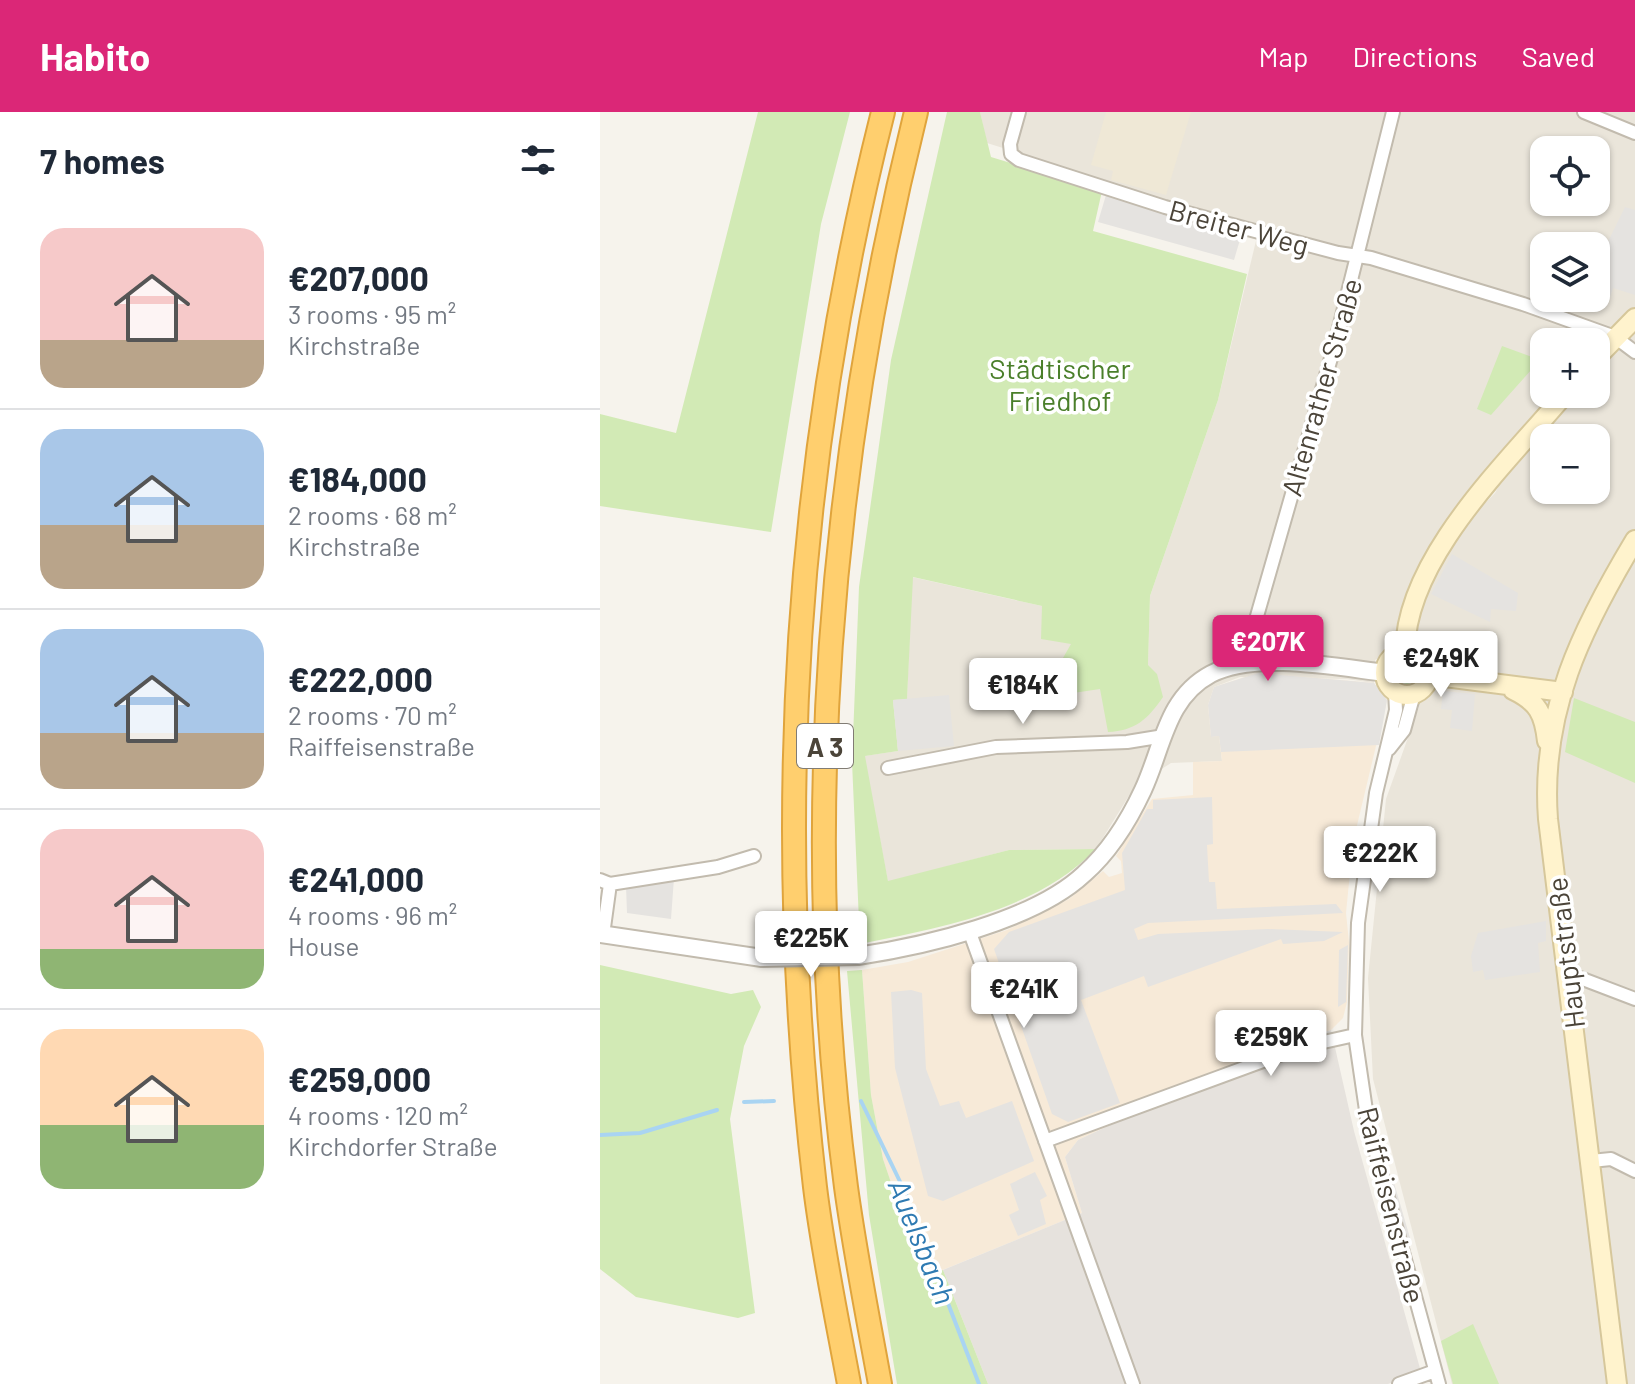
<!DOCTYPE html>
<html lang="en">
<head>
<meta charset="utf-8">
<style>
	body { margin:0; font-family:Barlow,sans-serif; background:#f2f2f3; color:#1f2937; height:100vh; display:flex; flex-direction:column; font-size:30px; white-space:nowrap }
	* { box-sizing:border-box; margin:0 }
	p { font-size:26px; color:#747a83 }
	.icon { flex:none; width:44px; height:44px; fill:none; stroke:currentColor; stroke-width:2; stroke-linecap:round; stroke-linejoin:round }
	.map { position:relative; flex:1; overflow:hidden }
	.sheet { display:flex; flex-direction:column; background:#fff; width:600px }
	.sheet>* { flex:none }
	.tools { position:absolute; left:930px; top:24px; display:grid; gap:16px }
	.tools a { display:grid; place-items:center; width:80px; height:80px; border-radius:16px; background:#fff; box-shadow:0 2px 6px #0004; font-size:40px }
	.price { position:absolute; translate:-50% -68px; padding:0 18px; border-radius:8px; background:#fff; color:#222; font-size:26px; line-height:52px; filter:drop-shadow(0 2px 4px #0008) }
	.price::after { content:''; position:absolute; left:50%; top:48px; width:24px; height:18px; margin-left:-12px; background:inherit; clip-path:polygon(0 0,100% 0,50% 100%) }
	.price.selected { background:#db2777; color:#fff }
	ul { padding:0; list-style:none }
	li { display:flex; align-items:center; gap:24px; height:200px; padding:0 40px }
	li+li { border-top:2px solid #e0e1e3 }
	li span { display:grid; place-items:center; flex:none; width:224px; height:160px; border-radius:24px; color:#555 }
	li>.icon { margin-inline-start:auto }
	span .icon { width:96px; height:96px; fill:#fffc; stroke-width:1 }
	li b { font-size:34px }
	h2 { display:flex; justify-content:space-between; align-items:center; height:96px; padding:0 40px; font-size:34px }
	header { display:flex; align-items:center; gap:48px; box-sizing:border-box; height:112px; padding:0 40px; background:#db2777; color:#fff }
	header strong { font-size:38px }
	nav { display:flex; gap:44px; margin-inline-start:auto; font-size:28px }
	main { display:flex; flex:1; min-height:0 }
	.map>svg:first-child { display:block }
	.residential { fill:#eae5da; fill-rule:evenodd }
	.commercial { fill:#f7ead8 }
	.industrial { fill:#e6e2dd }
	.education { fill:#efe8d6 }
	.green { fill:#d2eab5 }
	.parking { fill:#e5e3e0 }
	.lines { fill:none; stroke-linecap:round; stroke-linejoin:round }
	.stream { stroke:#a9d4f2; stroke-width:4 }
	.minor-casing { stroke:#c2bbae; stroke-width:16 }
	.tertiary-casing { stroke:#c2bbae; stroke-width:20 }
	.secondary-casing { stroke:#d6c79b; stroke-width:22 }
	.motorway-casing { stroke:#e0a43c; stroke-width:26 }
	.minor { stroke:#fff; stroke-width:12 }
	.tertiary { stroke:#fff; stroke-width:16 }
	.secondary { stroke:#fff3cd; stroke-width:18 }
	.motorway { stroke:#ffcf6e; stroke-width:22 }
	.tertiary-bridge-casing { stroke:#c2bbae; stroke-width:20; stroke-linecap:butt }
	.tertiary-bridge { stroke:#fff; stroke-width:16 }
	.labels { text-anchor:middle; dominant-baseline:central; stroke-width:7; stroke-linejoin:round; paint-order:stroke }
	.shield { fill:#fff; stroke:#817c74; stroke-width:2 }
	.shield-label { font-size:26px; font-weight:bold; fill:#4b4439 }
	.street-label { font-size:28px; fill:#4b4439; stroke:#fff }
	.park-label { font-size:28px; fill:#4a7f2a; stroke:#fff }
	.water-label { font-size:30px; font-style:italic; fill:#2e7ab2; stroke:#fff }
</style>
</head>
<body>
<header>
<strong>Habito</strong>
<nav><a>Map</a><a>Directions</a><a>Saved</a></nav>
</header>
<main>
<section class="sheet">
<h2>7 homes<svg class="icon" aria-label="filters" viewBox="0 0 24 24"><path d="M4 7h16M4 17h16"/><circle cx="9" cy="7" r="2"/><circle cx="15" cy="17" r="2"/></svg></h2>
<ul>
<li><span style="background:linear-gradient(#f6c9c9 70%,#b9a48a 0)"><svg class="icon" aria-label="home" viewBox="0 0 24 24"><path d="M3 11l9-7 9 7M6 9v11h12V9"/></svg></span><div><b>€207,000</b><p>3 rooms · 95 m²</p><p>Kirchstraße</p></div></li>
<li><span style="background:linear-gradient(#a9c7e8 60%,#b9a48a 0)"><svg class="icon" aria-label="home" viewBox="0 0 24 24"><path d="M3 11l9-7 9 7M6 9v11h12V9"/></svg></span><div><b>€184,000</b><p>2 rooms · 68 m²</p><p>Kirchstraße</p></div></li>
<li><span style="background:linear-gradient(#a9c7e8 65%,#b9a48a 0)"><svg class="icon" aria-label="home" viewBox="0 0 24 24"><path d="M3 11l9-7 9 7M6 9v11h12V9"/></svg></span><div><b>€222,000</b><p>2 rooms · 70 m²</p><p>Raiffeisenstraße</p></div></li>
<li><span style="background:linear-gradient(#f6c9c9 75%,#8fb573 0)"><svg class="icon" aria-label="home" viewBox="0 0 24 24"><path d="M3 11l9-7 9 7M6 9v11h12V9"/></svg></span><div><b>€241,000</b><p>4 rooms · 96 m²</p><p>House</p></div></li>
<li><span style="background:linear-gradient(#ffd9b3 60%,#8fb573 0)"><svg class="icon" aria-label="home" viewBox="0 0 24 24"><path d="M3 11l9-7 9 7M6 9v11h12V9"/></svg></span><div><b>€259,000</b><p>4 rooms · 120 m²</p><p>Kirchdorfer Straße</p></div></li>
</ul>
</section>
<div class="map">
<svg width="1035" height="1272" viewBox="0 0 1035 1272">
	<rect width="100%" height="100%" fill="#f6f3ec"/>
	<path class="residential" d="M380,0H1035V230L1011,218L996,234V230H944V282H954L856,394L816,459L793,537L775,548L774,571L747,567L640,565L614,575L608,593L611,624H619L622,649L571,651L535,674L496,737L409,738L288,770L264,644L298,639L293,588L307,586L312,465L442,494L548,552L550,484L618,288L660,112L570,89L387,31ZM944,38H996V90H944ZM944,134H996V186H944Z
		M1017,229L1035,247V1272H852L773,967L768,866L786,687L819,595L815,531L823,482L870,407L895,381L912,350L971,282H996V253ZM944,326H996V378H944Z"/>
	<path class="commercial" d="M658,561L774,571L787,588L753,730L746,801L749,830L747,890L743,906L731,918L661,943L478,1028L465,1045L482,1101L323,1166L283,1047L271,983L262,858L308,850L407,818L469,787L503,759L509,765L522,761L521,749L516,744L552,687L593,683V650L622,649L619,624L611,625L608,593L614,575Z"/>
	<path class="industrial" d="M731,918L754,1019L821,1260L788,1272H388L343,1158L482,1101L465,1045L478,1028L661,943Z"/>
	<path class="education" d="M506,0H591L566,83L511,68L513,59L491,53Z"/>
	<path class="green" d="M158,0H250L221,112L171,420L0,394V302L76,321Z
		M347,0H380L391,45L502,79L493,119L647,162L618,288L550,484L548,553L557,562L563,585C548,607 535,619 508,620L500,577L440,586L471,532L441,527L442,494L313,465L307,587L293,588L298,639L265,644L288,769L409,738L496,737C436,799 342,815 260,832L252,650L259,475L291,248Z
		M902,234L940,248L891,303L877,297Z
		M797 562a10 10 0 1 1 20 0a10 10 0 1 1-20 0Z
		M974,586L1035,610V671L965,640Z
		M0,853L131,882L153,878L161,895L144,934L130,1007L155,1201L138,1206L36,1185L0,1157Z
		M262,858L271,983L283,1047L323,1165L343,1158L388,1272H297L269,1103L247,859Z
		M873,1212L899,1272H853L841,1229Z"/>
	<path class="parking" d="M506,83L642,121L634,148L498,110Z
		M1025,95L1035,98V183L1013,176L1008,191L997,197L982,192L985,186H996V154Z
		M852,442L918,481L916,499L891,497L890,510L831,482Z
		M658,561L774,571L787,588L779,633L621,640L619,624L611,625L608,593L614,575Z
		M843,579L875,582L872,619L850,616L852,598L841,597Z
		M349,583L354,634L298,639L293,588Z
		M612,685L613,732L607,733L609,770H615L617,797L736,792L743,801L548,811L534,817L538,828L558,822L668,817L743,820L724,829L683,832L681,827L548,875L544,864L481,888L520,991L468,1010L452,1002L394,837L409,820L525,778L522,741L547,697H553V688Z
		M74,766L71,807L27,801L26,774Z
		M946,809V829L938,831L940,860L885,868L883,858L873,860L871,844L878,821Z
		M748,833L746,890L738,895L739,838Z
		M311,878L322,881L326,957L340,994L359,989L366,1006L412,989L434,1049L343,1089L328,1084L295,956L291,880Z
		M435,1060L447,1084L440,1088L446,1112L418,1124L409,1103L419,1098L410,1072Z
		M792,1064L810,1126L804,1128L788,1065Z"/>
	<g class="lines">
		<path class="stream" d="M261,989L306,1082L379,1272
			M144,990L174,989
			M0,1023L40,1021L117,998"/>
		<g class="minor-casing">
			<path id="minor" d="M419,0L410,32L411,42L419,48L565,95L738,141L771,146L923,192L1015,225L1035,240
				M984,0L1035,21
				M648,550L651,525L735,232L793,0
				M795,580L796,598L776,681L758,811L755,923L768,1012L839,1272
				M789,637L804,618L814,582
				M288,656L396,635L527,630L564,624
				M0,768L10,772L118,755L154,744
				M369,818L533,1272
				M3,823L10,772
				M968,870L980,866L1035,887
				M445,1029L701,935L755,923
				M991,1049L1011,1047L1035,1059
				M799,1272L835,1259"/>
		</g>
		<g class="tertiary-casing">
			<path id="tertiary" d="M0,822L162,846
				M258,844C324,834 434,809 484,762C509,740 529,708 543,678C563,635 566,586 611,562C656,539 736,555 785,561"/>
		</g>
		<g class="secondary-casing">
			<path id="secondary" d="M996,246L1035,206
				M805,539C806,445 908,350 965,282
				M785 561a22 22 0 1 1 44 0a22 22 0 1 1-44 0Z
				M829,563L963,580
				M913,578C938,590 944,602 947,629
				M1017,1272L948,707C940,600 982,516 1035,428"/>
		</g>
		<g class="motorway-casing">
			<path id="motorway" d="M249,1272C237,1207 223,1141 215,1075C173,714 194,352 283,0
				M280,1272C268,1206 255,1141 246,1075C199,715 229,351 316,0"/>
		</g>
		<use href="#minor" class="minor"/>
		<use href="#tertiary" class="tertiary"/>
		<use href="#secondary" class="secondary"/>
		<use href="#motorway" class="motorway"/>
		<g class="tertiary-bridge-casing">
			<path id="tertiary-bridge" d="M162,846L258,844"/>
		</g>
		<use href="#tertiary-bridge" class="tertiary-bridge"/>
	</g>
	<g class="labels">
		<rect class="shield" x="197" y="612" width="56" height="44" rx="6"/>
		<g class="shield-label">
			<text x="225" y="634">A 3</text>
		</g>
		<g class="street-label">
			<text transform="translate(639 115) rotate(15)">Breiter Weg</text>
			<text transform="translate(721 275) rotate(-74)">Altenrather Straße</text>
			<text transform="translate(965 841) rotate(-97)">Hauptstraße</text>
			<text transform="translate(792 1093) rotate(76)">Raiffeisenstraße</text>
		</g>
		<g class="park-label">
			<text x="460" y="256">Städtischer<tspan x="460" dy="32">Friedhof</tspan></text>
		</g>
		<g class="water-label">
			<text transform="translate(323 1129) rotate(68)">Auelsbach</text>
		</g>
	</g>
</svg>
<div class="tools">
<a><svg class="icon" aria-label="locate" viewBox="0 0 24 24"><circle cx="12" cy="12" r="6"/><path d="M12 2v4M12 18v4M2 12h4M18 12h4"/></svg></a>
<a><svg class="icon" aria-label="layers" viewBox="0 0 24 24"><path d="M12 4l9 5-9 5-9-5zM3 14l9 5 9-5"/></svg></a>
<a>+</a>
<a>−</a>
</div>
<b class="price selected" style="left:668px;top:571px">€207K</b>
<b class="price" style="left:841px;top:587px">€249K</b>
<b class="price" style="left:423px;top:614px">€184K</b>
<b class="price" style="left:780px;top:782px">€222K</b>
<b class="price" style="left:211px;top:867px">€225K</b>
<b class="price" style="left:424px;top:918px">€241K</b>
<b class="price" style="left:671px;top:966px">€259K</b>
</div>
</main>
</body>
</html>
